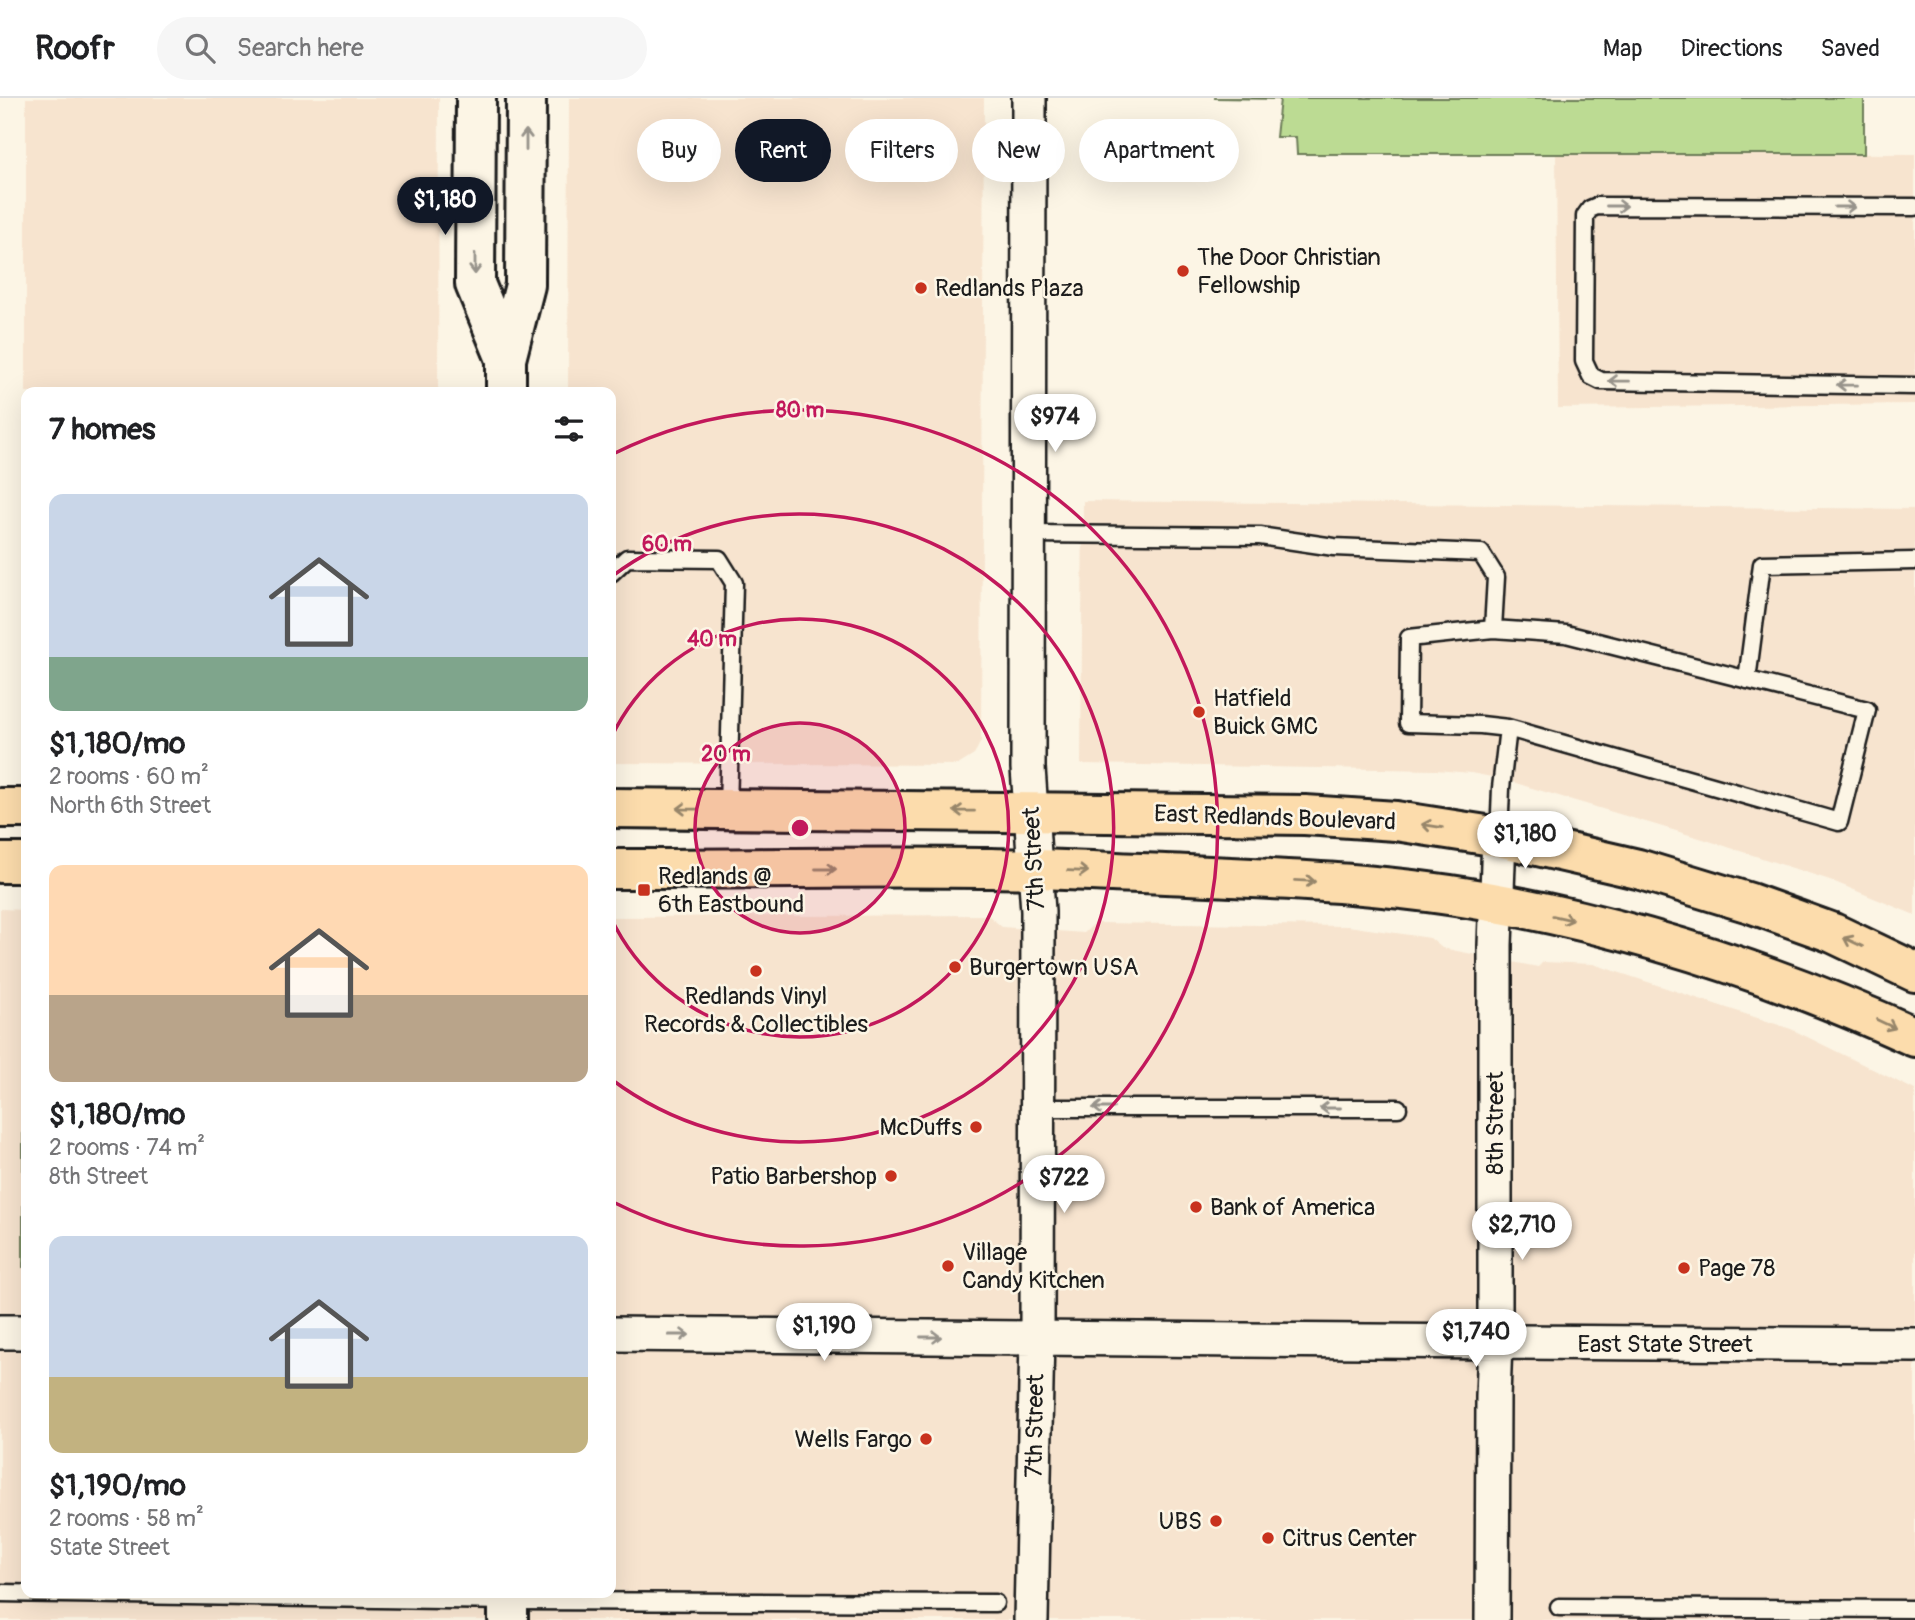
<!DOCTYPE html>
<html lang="en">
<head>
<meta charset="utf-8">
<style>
	body { margin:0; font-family:Pangolin,sans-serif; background:#f6f6f6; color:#202124; height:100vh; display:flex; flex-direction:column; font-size:26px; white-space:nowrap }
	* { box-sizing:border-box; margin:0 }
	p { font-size:23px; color:#757577 }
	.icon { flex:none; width:38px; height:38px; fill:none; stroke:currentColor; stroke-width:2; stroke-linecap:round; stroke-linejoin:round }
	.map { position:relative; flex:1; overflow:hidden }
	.sheet { position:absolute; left:21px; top:289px; width:595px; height:1211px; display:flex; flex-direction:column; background:#fff; border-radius:14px; box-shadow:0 7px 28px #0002 }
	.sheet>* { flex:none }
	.banner { position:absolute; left:637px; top:21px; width:665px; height:63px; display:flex; gap:14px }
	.price { position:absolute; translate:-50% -60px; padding:0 16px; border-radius:24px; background:#fff; color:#222; font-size:23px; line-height:46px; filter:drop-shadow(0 2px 4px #0008) }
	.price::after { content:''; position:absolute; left:50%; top:42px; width:21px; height:16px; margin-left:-10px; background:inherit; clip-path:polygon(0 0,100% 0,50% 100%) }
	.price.active { background:#111827; color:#fff }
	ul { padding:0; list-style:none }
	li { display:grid; align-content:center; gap:14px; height:371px; padding:0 28px }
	li span { display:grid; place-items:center; height:217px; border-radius:14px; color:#555 }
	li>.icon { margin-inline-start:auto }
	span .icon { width:126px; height:126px; fill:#fffc; stroke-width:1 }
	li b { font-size:30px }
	h2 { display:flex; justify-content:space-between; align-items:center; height:84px; padding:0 28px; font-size:30px }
	.chip { padding:0 24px; border-radius:32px; background:#fff; box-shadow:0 7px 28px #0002; font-size:24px; line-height:63px }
	.chip.active { background:#111827; color:#fff }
	header { display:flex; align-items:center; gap:42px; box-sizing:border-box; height:98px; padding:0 35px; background:#fff; border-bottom:2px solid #e0e0e0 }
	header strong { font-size:33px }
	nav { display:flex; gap:38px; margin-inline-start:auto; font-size:24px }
	.search { width:490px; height:63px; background:#f6f6f6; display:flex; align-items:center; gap:18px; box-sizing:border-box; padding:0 24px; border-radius:38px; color:#757577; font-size:26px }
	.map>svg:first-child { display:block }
	.built { fill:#f7e4cf }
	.green { fill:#bcdb93; stroke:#6c7c58; stroke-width:2 }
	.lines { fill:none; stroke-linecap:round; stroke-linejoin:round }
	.service-casing { stroke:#1c1c1c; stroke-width:21 }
	.minor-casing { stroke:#1c1c1c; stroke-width:38 }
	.secondary-casing { stroke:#1c1c1c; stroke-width:44 }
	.primary-casing { stroke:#1c1c1c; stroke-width:44 }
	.service { stroke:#fcf5e5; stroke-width:16 }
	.minor { stroke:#fcf5e5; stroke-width:33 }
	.secondary { stroke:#fcf5e5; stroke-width:38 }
	.primary { stroke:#fcdcac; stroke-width:38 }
	.oneway { stroke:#97938b }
	.oneway2 { stroke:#97866b }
	.ring { fill:none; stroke:#c2185b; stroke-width:3.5 }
	.poi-dot { fill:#c8321e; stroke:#fcf5e5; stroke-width:2.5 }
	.labels { text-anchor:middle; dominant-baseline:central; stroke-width:5; stroke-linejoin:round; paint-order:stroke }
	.poi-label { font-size:24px; fill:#1c1c1c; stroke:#fcf5e5; text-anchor:start }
	.street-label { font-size:24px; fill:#1c1c1c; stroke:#fcf5e5 }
	.centre { fill:#c2185b; stroke:#fcf5e5; stroke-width:3.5 }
	.ring-label { font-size:21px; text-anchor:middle; font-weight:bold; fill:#c2185b; stroke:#fcf5e5; stroke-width:5; stroke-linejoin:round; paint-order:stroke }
</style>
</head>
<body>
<header>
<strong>Roofr</strong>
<div class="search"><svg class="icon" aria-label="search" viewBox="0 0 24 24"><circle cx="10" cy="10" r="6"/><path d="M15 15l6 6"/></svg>Search here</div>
<nav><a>Map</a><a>Directions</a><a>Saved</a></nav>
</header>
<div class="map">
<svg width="1915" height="1522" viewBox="0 0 1915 1522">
	<rect width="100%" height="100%" fill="#fcf5e5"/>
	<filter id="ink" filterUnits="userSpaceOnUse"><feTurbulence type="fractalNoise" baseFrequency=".0143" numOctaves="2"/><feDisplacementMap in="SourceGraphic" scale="14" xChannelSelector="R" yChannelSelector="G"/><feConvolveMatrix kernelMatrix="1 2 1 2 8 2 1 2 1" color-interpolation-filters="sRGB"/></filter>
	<g filter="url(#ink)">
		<path class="built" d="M26,0H439L438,294H26V641Z
			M569,0H984L981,643L974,657L958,667L611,665V294H568Z
			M1556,55L1915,56V306L1558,310Z
			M1083,403L1915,411V817L1830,782L1703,741L1502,681L1471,675L1436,672L1081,666Z
			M0,811L26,812V1494H611V819L988,817L1002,829L1084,835L1095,825L1348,828L1430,840L1442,850L1538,869L1543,864L1593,866L1791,931L1915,992V1522H0Z"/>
		<path class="green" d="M1214,0H1864V56H1297L1296,39H1276L1280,1Z
			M23,985H26V1169H23Z"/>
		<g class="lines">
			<g class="service-casing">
				<path id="service" d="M1915,109L1597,108L1590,111L1585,118L1584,263L1591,278L1601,283L1915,288
					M1027,436L1260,438L1334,449L1481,455L1496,479L1493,531
					M611,475L627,460L719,461L734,485L728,711
					M1747,582L1762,466L1915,463
					M1499,739L1501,690L1508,630L1481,627L1408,625L1409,540L1493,531L1566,536L1867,612L1839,724L1508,630
					M1037,1010H1398
					M0,1495L508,1503L995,1505
					M1559,1509L1915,1511"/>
			</g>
			<g class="minor-casing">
				<path id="minor" d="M1029,0L1028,670L1038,813L1037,1239L1031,1522
					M0,1234H26
					M611,1236C1046,1240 1480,1245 1915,1247
					M1492,1522L1493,1299L1495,1244V847L1499,739"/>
			</g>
			<g class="secondary-casing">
				<path id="secondary" d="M476,0L475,186L506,261
					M506,294V261L525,187L526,0
					M508,1522V1494"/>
			</g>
			<g class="primary-casing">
				<path id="primary" d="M0,710H26
					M611,710L1305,717L1396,723L1499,739L1638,771L1750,805L1833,835L1915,874
					M0,765H26
					M611,771C738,771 864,768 991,770C1049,771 1107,774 1165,776C1276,781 1387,784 1497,805C1642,832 1781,878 1915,939"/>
			</g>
			<use href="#service" class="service"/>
			<use href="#minor" class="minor"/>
			<use href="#secondary" class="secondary"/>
			<use href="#primary" class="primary"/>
		</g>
		<defs><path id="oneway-shaft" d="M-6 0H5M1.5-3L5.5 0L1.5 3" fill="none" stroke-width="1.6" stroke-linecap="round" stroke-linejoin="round" transform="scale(1.75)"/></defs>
		<g class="oneway">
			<use href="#oneway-shaft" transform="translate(526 42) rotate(-90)"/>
			<use href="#oneway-shaft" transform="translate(1617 108)"/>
			<use href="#oneway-shaft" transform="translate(1845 109)"/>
			<use href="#oneway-shaft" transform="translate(475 166) rotate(90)"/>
			<use href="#oneway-shaft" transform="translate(1619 283) rotate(-179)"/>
			<use href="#oneway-shaft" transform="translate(1847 287) rotate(-179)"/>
			<use href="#oneway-shaft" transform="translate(1103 1010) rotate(180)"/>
			<use href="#oneway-shaft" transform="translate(1330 1010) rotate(180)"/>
			<use href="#oneway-shaft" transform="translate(679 1237)"/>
			<use href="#oneway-shaft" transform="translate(931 1239)"/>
		</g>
		<g class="oneway2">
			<use href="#oneway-shaft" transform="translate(687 711) rotate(-179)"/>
			<use href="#oneway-shaft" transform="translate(964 713) rotate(-179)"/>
			<use href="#oneway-shaft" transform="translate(1432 728) rotate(-171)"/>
			<use href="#oneway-shaft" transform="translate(826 771)"/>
			<use href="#oneway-shaft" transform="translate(1078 773) rotate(2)"/>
			<use href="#oneway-shaft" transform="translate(1305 783) rotate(3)"/>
			<use href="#oneway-shaft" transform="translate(1563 820) rotate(13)"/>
			<use href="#oneway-shaft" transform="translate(1853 844) rotate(-155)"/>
			<use href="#oneway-shaft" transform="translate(1886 926) rotate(25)"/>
		</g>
	</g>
	<circle cx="800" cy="730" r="105" fill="#c2185b" fill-opacity=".12"/>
	<g class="ring">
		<circle cx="800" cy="730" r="105"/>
		<path d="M611 640A209 209 0 1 1 611 820"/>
		<path d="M611 479A314 314 0 1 1 611 981"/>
		<path d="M613 356A418 418 0 1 1 613 1104"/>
	</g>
	<g class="poi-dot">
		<circle cx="1183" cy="173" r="7"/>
		<circle cx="921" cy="190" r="7"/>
		<circle cx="1199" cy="614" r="7"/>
		<rect x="637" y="785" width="14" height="14" rx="3.5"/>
		<circle cx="955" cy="869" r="7"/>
		<circle cx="756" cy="873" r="7"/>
		<circle cx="976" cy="1029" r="7"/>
		<circle cx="891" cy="1078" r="7"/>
		<circle cx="1196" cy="1109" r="7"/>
		<circle cx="948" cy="1168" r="7"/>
		<circle cx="1684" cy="1170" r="7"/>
		<circle cx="926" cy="1341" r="7"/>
		<circle cx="1216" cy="1423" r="7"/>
		<circle cx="1268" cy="1440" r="7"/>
	</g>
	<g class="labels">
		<g class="poi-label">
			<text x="1197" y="159">The Door Christian<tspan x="1197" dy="28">Fellowship</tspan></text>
			<text x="935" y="190">Redlands Plaza</text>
			<text x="1213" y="600">Hatfield<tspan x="1213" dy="28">Buick GMC</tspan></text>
			<text x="658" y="778">Redlands @<tspan x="658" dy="28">6th Eastbound</tspan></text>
			<text x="969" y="869">Burgertown USA</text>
			<text x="756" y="898" text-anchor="middle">Redlands Vinyl<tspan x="756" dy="28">Records &amp; Collectibles</tspan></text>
			<text x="962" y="1029" text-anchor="end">McDuffs</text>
			<text x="877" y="1078" text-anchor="end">Patio Barbershop</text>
			<text x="1210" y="1109">Bank of America</text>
			<text x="962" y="1154">Village<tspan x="962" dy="28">Candy Kitchen</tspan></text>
			<text x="1698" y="1170">Page 78</text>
			<text x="912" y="1341" text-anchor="end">Wells Fargo</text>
			<text x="1202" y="1423" text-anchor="end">UBS</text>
			<text x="1282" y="1440">Citrus Center</text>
		</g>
		<g class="street-label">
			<text transform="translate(1275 720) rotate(2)">East Redlands Boulevard</text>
			<text transform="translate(1034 761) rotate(-93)">7th Street</text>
			<text transform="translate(1495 1025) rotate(-90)">8th Street</text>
			<text x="1665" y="1246">East State Street</text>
			<text transform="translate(1035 1328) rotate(-89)">7th Street</text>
		</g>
	</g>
	<circle cx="800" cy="730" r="10" class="centre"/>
	<g class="ring-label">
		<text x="800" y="319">80 m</text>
		<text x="667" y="453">60 m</text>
		<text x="712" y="548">40 m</text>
		<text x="726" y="663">20 m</text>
	</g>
</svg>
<b class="price active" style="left:445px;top:139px">$1,180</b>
<b class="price" style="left:1055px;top:356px">$974</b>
<b class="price" style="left:1525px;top:773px">$1,180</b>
<b class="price" style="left:1064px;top:1117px">$722</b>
<b class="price" style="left:1522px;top:1164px">$2,710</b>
<b class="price" style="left:824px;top:1265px">$1,190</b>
<b class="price" style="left:1476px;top:1271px">$1,740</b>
<div class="banner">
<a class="chip">Buy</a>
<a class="chip active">Rent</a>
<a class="chip">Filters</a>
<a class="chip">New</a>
<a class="chip">Apartment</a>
</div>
<section class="sheet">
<h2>7 homes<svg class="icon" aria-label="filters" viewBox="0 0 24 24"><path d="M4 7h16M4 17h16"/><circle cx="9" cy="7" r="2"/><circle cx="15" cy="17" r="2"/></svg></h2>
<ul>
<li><span style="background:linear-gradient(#c9d6e8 75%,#7fa58c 0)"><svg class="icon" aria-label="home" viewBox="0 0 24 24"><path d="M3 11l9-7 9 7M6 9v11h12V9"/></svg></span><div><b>$1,180/mo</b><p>2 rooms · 60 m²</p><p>North 6th Street</p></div></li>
<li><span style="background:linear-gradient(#ffd9b3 60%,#b9a48a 0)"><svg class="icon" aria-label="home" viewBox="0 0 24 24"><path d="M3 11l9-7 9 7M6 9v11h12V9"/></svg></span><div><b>$1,180/mo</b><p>2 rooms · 74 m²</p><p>8th Street</p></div></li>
<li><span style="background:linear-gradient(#c9d6e8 65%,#c2b280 0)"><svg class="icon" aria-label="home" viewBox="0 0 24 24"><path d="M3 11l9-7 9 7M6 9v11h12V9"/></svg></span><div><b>$1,190/mo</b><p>2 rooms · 58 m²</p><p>State Street</p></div></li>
</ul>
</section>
</div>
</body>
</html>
